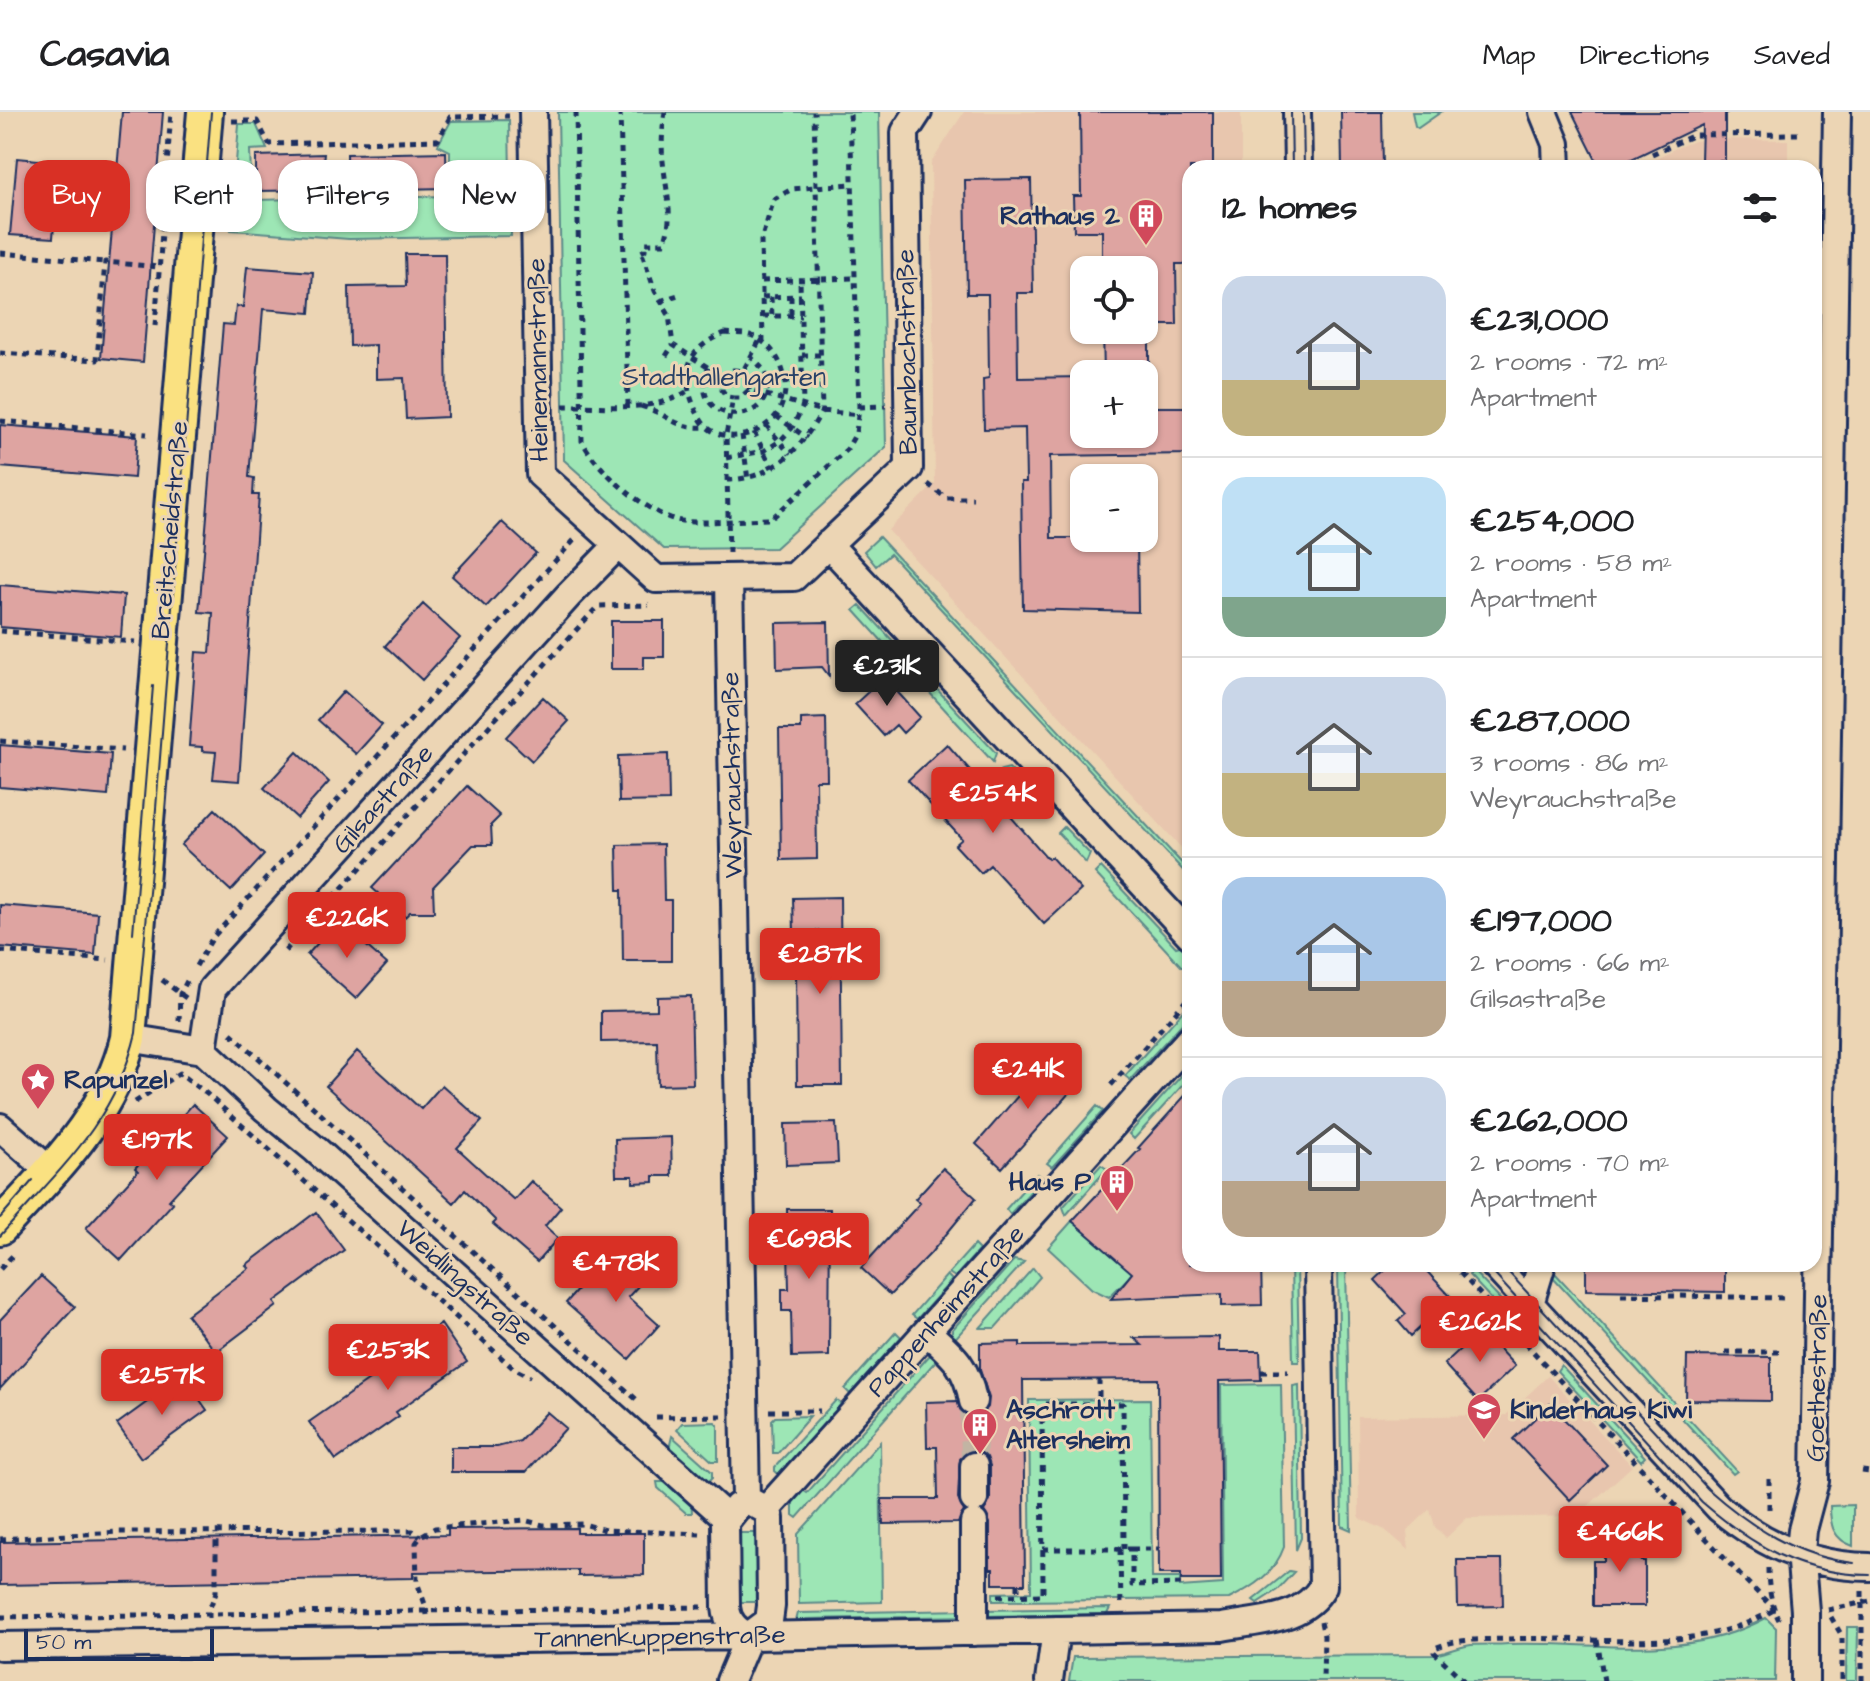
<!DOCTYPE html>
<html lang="en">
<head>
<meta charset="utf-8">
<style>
	body { margin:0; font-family:"Architects Daughter",sans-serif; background:#f2f2f2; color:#202124; height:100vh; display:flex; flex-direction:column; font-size:30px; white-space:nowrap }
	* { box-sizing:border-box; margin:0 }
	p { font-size:26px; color:#757577 }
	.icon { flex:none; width:44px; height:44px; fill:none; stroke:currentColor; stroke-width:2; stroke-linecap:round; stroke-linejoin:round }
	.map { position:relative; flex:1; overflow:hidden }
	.details { position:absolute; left:1182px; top:48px; width:640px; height:1112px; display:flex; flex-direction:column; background:#fff; border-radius:24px; box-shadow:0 2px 6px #0004 }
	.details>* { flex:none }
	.banner { position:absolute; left:24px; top:48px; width:760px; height:72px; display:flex; gap:16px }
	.fabs { position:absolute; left:1070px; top:144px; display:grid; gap:16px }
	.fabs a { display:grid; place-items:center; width:88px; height:88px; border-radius:16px; background:#fff; box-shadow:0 2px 6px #0004; font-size:40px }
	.scale { position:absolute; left:24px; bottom:20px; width:190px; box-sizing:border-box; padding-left:8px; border:4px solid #1b2f5e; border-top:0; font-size:22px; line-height:28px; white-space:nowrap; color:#1b2f5e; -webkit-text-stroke:6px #ecd5b4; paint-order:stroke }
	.price { position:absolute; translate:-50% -68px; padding:0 18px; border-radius:8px; background:#d93025; color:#fff; font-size:26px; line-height:52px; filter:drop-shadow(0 2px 4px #0008) }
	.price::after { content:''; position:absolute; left:50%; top:48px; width:24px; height:18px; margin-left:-12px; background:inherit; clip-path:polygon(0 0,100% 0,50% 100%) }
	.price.active { background:#222; color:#fff }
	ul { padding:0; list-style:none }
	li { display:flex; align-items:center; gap:24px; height:200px; padding:0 40px }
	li+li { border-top:2px solid #e0e0e0 }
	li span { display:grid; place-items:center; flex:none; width:224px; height:160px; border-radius:24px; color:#555 }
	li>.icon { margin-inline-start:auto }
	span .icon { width:96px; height:96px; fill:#fffc; stroke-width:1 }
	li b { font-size:34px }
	h2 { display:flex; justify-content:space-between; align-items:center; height:96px; padding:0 40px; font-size:34px }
	.pill { padding:0 28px; border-radius:24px; background:#fff; box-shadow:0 2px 6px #0004; font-size:28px; line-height:72px }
	.pill.active { background:#d93025; color:#fff }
	header { display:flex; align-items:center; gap:48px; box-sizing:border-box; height:112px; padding:0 40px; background:#fff; border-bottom:2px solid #e0e0e0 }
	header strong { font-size:38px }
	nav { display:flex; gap:44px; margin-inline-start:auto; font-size:28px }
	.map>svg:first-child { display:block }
	.built { fill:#e8c6ae; fill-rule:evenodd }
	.green { fill:#9de6b5; stroke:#5c8a8a; stroke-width:2 }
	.building { fill:#dea4a1; stroke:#1b2f5e; stroke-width:2 }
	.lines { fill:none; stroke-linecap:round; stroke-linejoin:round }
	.minor-tunnel { stroke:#c2b4a3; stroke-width:26; stroke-dasharray:26 13; stroke-linecap:butt }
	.minor-casing { stroke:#1b2f5e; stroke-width:32 }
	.major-casing { stroke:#1b2f5e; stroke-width:40 }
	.path { stroke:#1b2f5e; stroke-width:5; stroke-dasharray:6 6; stroke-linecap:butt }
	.minor { stroke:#ecd5b4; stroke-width:26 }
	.major { stroke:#fae181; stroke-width:34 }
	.tram { stroke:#1b2f5e; stroke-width:2 }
	.labels { text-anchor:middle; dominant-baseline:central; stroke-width:6; stroke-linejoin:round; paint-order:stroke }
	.poi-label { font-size:26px; font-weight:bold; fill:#1b2f5e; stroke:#ecd5b4; text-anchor:start }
	.street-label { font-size:26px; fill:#1b2f5e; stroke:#ecd5b4 }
	.park-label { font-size:26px; fill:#284167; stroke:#ecd5b4 }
</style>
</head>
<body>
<header>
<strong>Casavia</strong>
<nav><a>Map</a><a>Directions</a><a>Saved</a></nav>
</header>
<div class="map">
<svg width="1870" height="1569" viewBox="0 0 1870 1569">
	<rect width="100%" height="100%" fill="#ecd5b4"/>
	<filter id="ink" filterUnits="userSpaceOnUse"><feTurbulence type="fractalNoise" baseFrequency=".0125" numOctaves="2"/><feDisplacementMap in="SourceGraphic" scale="16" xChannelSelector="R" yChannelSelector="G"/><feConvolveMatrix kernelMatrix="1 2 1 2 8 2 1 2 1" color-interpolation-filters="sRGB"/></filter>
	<g filter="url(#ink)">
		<path class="built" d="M964,0H1241V56H1190V745L888,418L935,372L931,51ZM1084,158H1144V218H1084ZM1084,262H1144V322H1084ZM1084,366H1144V426H1084Z
			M1713,27L1788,28V56H1636L1676,36L1694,29Z
			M1548,1264L1632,1354L1577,1404L1467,1406L1446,1426L1435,1415L1430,1397L1407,1419L1409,1438L1385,1418L1359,1406L1358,1305L1506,1303Z"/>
		<path class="green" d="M558,0H879L886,335L775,436L664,437L564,348Z
			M1412,0H1441L1418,16L1415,14Z
			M509,8L511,124L349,127L231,118L233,95H250L249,90L233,89L239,12H256L267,37L250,38L252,88L450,84V39L438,33L451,9Z
			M879,425L1190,760V766L890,442L876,454L864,439Z
			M860,493L924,563L918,569L854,498Z
			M934,574L996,641L993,650L928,579Z
			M1009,656L1037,685L1034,694L1001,658Z
			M1064,715L1090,742L1086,751L1058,721Z
			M1101,755L1176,835L1183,833L1190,841V850L1185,854H1181L1095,761Z
			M1190,891V903L1130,968L1125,964Z
			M1190,954V965L1134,1027L1129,1022Z
			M1097,994L1103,999L1052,1055L1047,1051Z
			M1101,1053L1107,1057L1066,1103L1063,1095Z
			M1037,1062L1043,1066L1010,1102L1006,1097Z
			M1072,1109L1133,1161L1109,1185L1092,1177L1048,1136Z
			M974,1133L979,1138L955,1165L949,1161Z
			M1014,1148L1024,1150L952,1230V1218Z
			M1291,1152H1297L1299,1250H1293Z
			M1338,1152H1346L1351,1418L1342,1414Z
			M1033,1156L1040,1165L995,1216H980Z
			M1473,1159L1536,1225L1531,1230L1469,1163Z
			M1554,1160L1737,1359L1733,1362L1554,1167Z
			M947,1163L952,1168L917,1207L912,1203Z
			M896,1220L901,1225L850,1282L845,1277Z
			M941,1243L797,1406L793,1403V1383L800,1376L807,1381L929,1244Z
			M1561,1253L1645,1345L1641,1349L1557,1259Z
			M1281,1272L1284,1435C1275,1461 1253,1475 1229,1487L993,1489V1481L1031,1480L1029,1288L1150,1287L1152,1466H1180V1475L1223,1472L1221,1273Z
			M1299,1273L1301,1426L1296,1438L1293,1274Z
			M836,1288L841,1292V1302L784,1367L775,1359V1355Z
			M810,1304L778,1341H773L772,1308L775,1305Z
			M715,1310L718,1313V1349H712L677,1317L682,1311Z
			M672,1324L712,1360V1366L705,1373L668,1341Z
			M880,1330L882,1490L799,1492L798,1422Z
			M657,1370H672L691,1386L692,1401H686L658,1376Z
			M1853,1393V1434C1833,1427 1830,1413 1830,1394Z
			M732,1421H762L763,1490H733Z
			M1289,1459L1294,1460L1277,1478L1257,1491L1253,1488Z
			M1110,1496L1107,1502L983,1504L982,1498Z
			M971,1498L970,1504L806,1507L804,1513H795L798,1501Z
			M1766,1506L1776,1516L1775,1569H1069L1073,1545L1435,1543C1447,1540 1459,1535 1471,1533C1483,1532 1496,1533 1508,1532C1597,1529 1683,1551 1766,1506Z
			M1847,1515H1858L1857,1569H1846Z"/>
		<path class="building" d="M122,0H163L143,250L101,246Z
			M1080,0H1213V56H1190V152H1176L1177,213H1144V158H1102V119H1074L1073,84H1081Z
			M1341,0H1382L1383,56H1342Z
			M1572,0H1728L1725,2V49H1701L1702,13L1613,56H1600Z
			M446,40L447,76L348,78L347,42Z
			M324,42L320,78L256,79V44Z
			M17,46L59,50L53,126L10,123Z
			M1031,67L1033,181H1017L1018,266L1084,265V322H1144V295H1190V342L1050,344L1051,426H1137L1138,500L1023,497L1021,370H1026L1025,316L984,317L983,267L989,266L988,182H967L965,68Z
			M405,142H445L447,305L406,307L404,266L376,267V233L350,234L349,175L406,174Z
			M247,155L313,160L310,201L263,197L249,365L254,366L253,383H259L239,669L213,667L216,640L202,639V635L189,634L196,540L210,541L213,501L199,500L223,212L234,213L236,194L243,195Z
			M1103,218H1149V262H1104Z
			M0,313L137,324L134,366L0,355Z
			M502,410L536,441L486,495L452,464Z
			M0,473L124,483L121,525L0,515Z
			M423,492L460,526L422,568L385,534Z
			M611,509H664V545H644V557H611Z
			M828,510L829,564L822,555L777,557L776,511Z
			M884,565L920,605L903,621L896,613L884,624L855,592Z
			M344,579L382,613L356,642L318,608Z
			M543,585L569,609L532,649L506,625Z
			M826,606L827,668H816L817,747L781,748L779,617H801V607Z
			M947,632L1048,747L1051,745L1081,778L1044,812L990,753L981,761L955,733L962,727L908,668Z
			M0,633L111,642L108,684L0,675Z
			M297,640L329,670L297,706L264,676Z
			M668,642L669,689L619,690L618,644Z
			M467,674L500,704L491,713L492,733H473L433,775L434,800H410L405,805L372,776Z
			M215,697L264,743L231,779L181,733Z
			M663,732L664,788H671V849H623L622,778H618L617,733Z
			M840,785L842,973H797L796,859L820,858L819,819L794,820L793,786Z
			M0,793L98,801L95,843L0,835Z
			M338,809L387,852L356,887L307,843Z
			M691,884L693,972L658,973L657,929L601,930V899L657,898V885Z
			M357,939L421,997L442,973L482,1009L457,1036L514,1088L531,1069L561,1095L545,1114L558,1126L537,1150L493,1112L496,1109L465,1078L454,1091L326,974Z
			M1048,942L1079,970L1002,1056L976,1032L1025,976L1021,973Z
			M1190,978V1152H1261L1262,1193L1222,1194V1182L1111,1187L1132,1161L1072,1109L1140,1037L1138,1036Z
			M193,992L228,1024L169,1088L173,1091L121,1148L86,1116L138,1059L135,1056Z
			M836,1011L838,1051L786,1053L785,1012Z
			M671,1025L672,1064H654V1070L633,1071V1064H616L615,1027Z
			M943,1056L976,1086L930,1142L890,1183L861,1156L920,1091L915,1087Z
			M787,1097H830L829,1244L792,1245L791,1199H782V1177H789Z
			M316,1100L344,1138L274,1190L277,1194L216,1240L187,1203L249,1156L246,1153Z
			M631,1137L654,1157L628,1185L659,1213L629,1247L566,1191L598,1154L608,1163Z
			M1392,1152H1420L1452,1186L1411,1224L1398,1209L1406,1202L1375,1168Z
			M1586,1152H1725V1180L1586,1178Z
			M41,1164L75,1195L0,1277V1208Z
			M441,1212L467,1250L396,1300L399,1304L336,1348L309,1310L372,1266L370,1262Z
			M1488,1216L1502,1231L1497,1235L1515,1254L1478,1289L1444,1252L1481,1218L1484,1220Z
			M1219,1225V1239H1260L1261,1268L1219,1269L1221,1468H1181V1462H1159L1158,1267L1023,1268L1025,1472H993V1457H990V1411L984,1399L990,1388V1354L987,1345L981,1340H967L960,1347L958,1387L964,1399L958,1411L883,1412L882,1387H938L937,1335H927L926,1290L957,1289L961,1299L969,1304L983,1301L988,1295L989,1286L980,1258V1231L1020,1230V1234L1142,1233L1134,1226Z
			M1687,1244L1771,1245V1289L1686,1288Z
			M183,1264L207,1298L141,1346L117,1312Z
			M1550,1292L1607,1353L1570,1388L1513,1327Z
			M547,1300L566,1316L526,1360H451V1335H497L520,1329Z
			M577,1416V1421H644V1463L578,1464V1458L413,1460V1466L0,1473V1430L448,1423V1417Z
			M1604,1424H1641V1449H1645V1494H1593V1449H1604Z
			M1457,1448H1502L1503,1494L1458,1495Z"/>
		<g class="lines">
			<path class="minor-tunnel" d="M973,1289L974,1354"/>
			<g class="minor-casing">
				<path id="minor" d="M533,0L540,362L656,467L794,465L909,356L905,20L918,0
					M1297,0L1298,56
					M1543,0L1556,32L1557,56
					M828,432L1190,823
					M729,466L746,1388
					M128,926L203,938L212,877L568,484L618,433
					M203,938L266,997L316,1038L726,1405
					M0,1015L50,1059
					M1493,1152L1719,1396C1763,1433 1812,1455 1870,1455
					M1530,1192L1542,1152
					M927,1220C953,1243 967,1254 973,1289
					M974,1354V1387
					M737,1395L725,1410L726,1495C727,1509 735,1519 749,1524
					M766,1398L1190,927
					M974,1411V1520
					M749,1524L769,1509L771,1494L770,1406L766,1398L753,1391
					M0,1534L749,1524L1222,1515C1259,1508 1303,1509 1323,1474L1318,1152
					M730,1569L749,1524
					M1049,1569L1056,1518
					M1805,1569V1499L1800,1439L1802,1418L1815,1369L1837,0"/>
			</g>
			<g class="major-casing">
				<path id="major" d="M0,1115C52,1058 110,1004 128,926L205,0"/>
			</g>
			<path class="path" d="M576,0L582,329C597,358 644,399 676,408C694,413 750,407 771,407L847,337L856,321L859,295L850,0
				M620,0L628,293
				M665,0C662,19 661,38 664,57C667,83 674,105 664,131H645V138L639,141L643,144L655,179L669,203L673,233L723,265L722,278L727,285L733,286
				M232,9H257L269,32L438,28L450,5L509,4
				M1652,42L1694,23L1799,22
				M0,141L105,150
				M762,169L855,166
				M791,184V204
				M762,185L801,184
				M771,185L772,204
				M660,189L678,183
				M763,204H801
				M155,214L171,0
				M725,221C733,222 743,221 750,223C776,232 791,263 783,289C776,318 731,336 707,315C701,310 697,301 694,294C679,258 689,235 725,221Z
				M763,230L761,129L774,87L792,77L852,72
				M0,241L97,248L105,150L159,155
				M802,243H820
				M666,244L673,233
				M709,256C682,313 783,321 765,259L751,245
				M723,265L733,258L743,259
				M784,269L821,268
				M749,278V269L743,259L760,228
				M563,294C602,293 656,302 689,278
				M641,294C669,302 675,318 707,315
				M859,295L886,294
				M776,304L807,326
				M0,309L147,322
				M766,313L790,342
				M754,320L772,356
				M742,323L748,368
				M726,346L764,339L780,329L792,316L803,294L800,168
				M727,368C773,367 801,337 822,299L814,0
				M928,372L946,386H973
				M729,441L726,323L733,286H740L749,278L822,299L859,303
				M0,519L135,530
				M0,629L123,638
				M0,839L108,848
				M285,839L598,494L649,493
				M196,854L213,825L577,425
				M162,868L186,886
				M179,909L180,882L187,869
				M231,921L636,1287
				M1111,973L1190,884
				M1186,976L1190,977
				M135,990L180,961L207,982L514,1257L530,1265
				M1452,1152L1740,1463L1774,1497L1782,1498
				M0,1157L16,1140
				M1621,1183L1785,1186
				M1725,1240H1784
				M1261,1260H1288
				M1099,1267V1292
				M769,1299H820
				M656,1305L722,1304
				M1862,1359L1870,1360
				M1769,1367V1402
				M0,1427L119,1420L413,1419L420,1425
				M1043,1437H1132V1473L1186,1472
				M1120,1437L1121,1496
				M1132,1437H1159
				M1768,1456C1768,1474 1771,1492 1779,1508
				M1018,1472V1484
				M998,1484L1043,1483L1042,1292H1123L1124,1437
				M1828,1498L1870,1489
				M427,1503L426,1495L417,1470L416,1431L422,1423L435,1416L524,1408L543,1413L583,1412L605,1418L700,1422
				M0,1505L702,1495
				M1831,1505L1842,1524V1569
				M209,1506V1498L216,1480V1422
				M1321,1510L1324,1524L1323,1569
				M1597,1528L1604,1569
				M1464,1569L1434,1540L1435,1536C1458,1526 1482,1528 1507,1527C1597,1523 1694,1546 1777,1496
				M1862,1569V1479"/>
			<use href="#minor" class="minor"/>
			<use href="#major" class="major"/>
			<path class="tram" d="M1291,0L1292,56
				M1303,0L1304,56
				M133,821L153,574
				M0,1106L33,1068
				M0,1124C58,1059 115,1010 136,921L152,747L211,0
				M1485,1152L1702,1390C1754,1435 1800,1462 1870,1463
				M1501,1152L1708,1377C1751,1415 1796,1445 1854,1451"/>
		</g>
	</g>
	<defs>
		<g id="building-pin" transform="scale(1.8)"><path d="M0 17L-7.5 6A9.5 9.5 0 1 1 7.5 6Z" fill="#d1495b" stroke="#ecd5b4"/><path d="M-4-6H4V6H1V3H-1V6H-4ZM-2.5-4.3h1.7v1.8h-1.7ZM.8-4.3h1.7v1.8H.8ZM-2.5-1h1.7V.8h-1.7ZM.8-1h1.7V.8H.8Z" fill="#fff"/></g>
		<g id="sight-pin" transform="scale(1.8)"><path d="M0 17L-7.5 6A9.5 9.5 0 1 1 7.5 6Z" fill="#d1495b" stroke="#ecd5b4"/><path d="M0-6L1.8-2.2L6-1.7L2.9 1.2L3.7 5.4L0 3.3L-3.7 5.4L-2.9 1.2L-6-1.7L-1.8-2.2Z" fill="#fff"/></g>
		<g id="school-pin" transform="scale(1.8)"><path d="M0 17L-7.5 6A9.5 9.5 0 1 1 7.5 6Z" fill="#d1495b" stroke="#ecd5b4"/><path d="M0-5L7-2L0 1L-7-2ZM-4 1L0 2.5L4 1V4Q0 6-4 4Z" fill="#fff"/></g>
	</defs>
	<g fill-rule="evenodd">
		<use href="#building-pin" x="1146" y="104"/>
		<use href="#sight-pin" x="38" y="968"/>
		<use href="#building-pin" x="1117" y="1070"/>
		<use href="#school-pin" x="1484" y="1298"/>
		<use href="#building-pin" x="980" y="1313"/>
	</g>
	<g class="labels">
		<g class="poi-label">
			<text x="1120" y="104" text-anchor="end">Rathaus 2</text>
			<text x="64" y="968">Rapunzel</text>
			<text x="1091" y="1070" text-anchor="end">Haus P</text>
			<text x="1006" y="1298">Aschrott<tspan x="1006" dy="30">Altersheim</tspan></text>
			<text x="1510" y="1298">Kinderhaus Kiwi</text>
		</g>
		<g class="street-label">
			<text transform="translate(907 240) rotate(-91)">Baumbachstraße</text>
			<text transform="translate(538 248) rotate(-91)">Heinemannstraße</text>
			<text transform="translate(170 418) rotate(-85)">Breitscheidstraße</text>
			<text transform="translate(732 663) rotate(-91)">Weyrauchstraße</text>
			<text transform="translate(383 687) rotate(-48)">Gilsastraße</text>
			<text transform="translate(465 1171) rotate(42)">Weidlingstraße</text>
			<text transform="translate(946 1199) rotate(-48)">Pappenheimstraße</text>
			<text transform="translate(1817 1266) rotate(-89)">Goethestraße</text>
			<text transform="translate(660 1525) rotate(-1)">Tannenkuppenstraße</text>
		</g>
		<g class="park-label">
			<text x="724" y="265">Stadthallengarten</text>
		</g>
	</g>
</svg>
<div class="fabs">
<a><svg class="icon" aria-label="locate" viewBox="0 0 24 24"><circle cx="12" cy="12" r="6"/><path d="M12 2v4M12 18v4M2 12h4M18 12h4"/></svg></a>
<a>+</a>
<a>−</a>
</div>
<div class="scale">50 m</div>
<b class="price active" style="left:887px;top:596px">€231K</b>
<b class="price" style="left:993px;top:723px">€254K</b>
<b class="price" style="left:347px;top:848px">€226K</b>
<b class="price" style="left:820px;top:884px">€287K</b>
<b class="price" style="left:1028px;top:999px">€241K</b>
<b class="price" style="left:157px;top:1070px">€197K</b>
<b class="price" style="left:809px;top:1169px">€698K</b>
<b class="price" style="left:616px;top:1192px">€478K</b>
<b class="price" style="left:1480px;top:1252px">€262K</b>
<b class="price" style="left:388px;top:1280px">€253K</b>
<b class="price" style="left:162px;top:1305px">€257K</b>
<b class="price" style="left:1620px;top:1462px">€466K</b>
<div class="banner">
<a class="pill active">Buy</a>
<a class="pill">Rent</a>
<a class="pill">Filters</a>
<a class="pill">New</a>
</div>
<section class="details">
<h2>12 homes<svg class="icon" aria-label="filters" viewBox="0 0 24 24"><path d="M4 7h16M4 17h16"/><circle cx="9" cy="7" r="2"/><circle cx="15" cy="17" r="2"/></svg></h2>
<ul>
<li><span style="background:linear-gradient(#c9d6e8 65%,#c2b280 0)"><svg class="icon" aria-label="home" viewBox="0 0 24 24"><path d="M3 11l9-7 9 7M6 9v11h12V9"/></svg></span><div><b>€231,000</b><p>2 rooms · 72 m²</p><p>Apartment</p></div></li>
<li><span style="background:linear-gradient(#bfe0f5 75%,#7fa58c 0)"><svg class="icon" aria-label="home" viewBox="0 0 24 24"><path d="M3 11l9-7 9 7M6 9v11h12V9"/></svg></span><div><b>€254,000</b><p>2 rooms · 58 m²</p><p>Apartment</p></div></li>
<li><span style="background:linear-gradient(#c9d6e8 60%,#c2b280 0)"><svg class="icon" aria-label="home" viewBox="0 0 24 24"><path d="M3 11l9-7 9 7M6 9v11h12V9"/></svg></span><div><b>€287,000</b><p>3 rooms · 86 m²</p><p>Weyrauchstraße</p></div></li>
<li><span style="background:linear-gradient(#a9c7e8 65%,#b9a48a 0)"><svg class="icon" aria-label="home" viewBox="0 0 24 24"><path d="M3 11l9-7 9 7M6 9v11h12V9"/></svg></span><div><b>€197,000</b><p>2 rooms · 66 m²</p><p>Gilsastraße</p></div></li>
<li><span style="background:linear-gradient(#c9d6e8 65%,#b9a48a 0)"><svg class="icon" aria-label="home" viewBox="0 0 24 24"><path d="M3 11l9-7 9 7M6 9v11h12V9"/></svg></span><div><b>€262,000</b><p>2 rooms · 70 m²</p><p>Apartment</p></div></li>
</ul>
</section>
</div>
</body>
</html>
